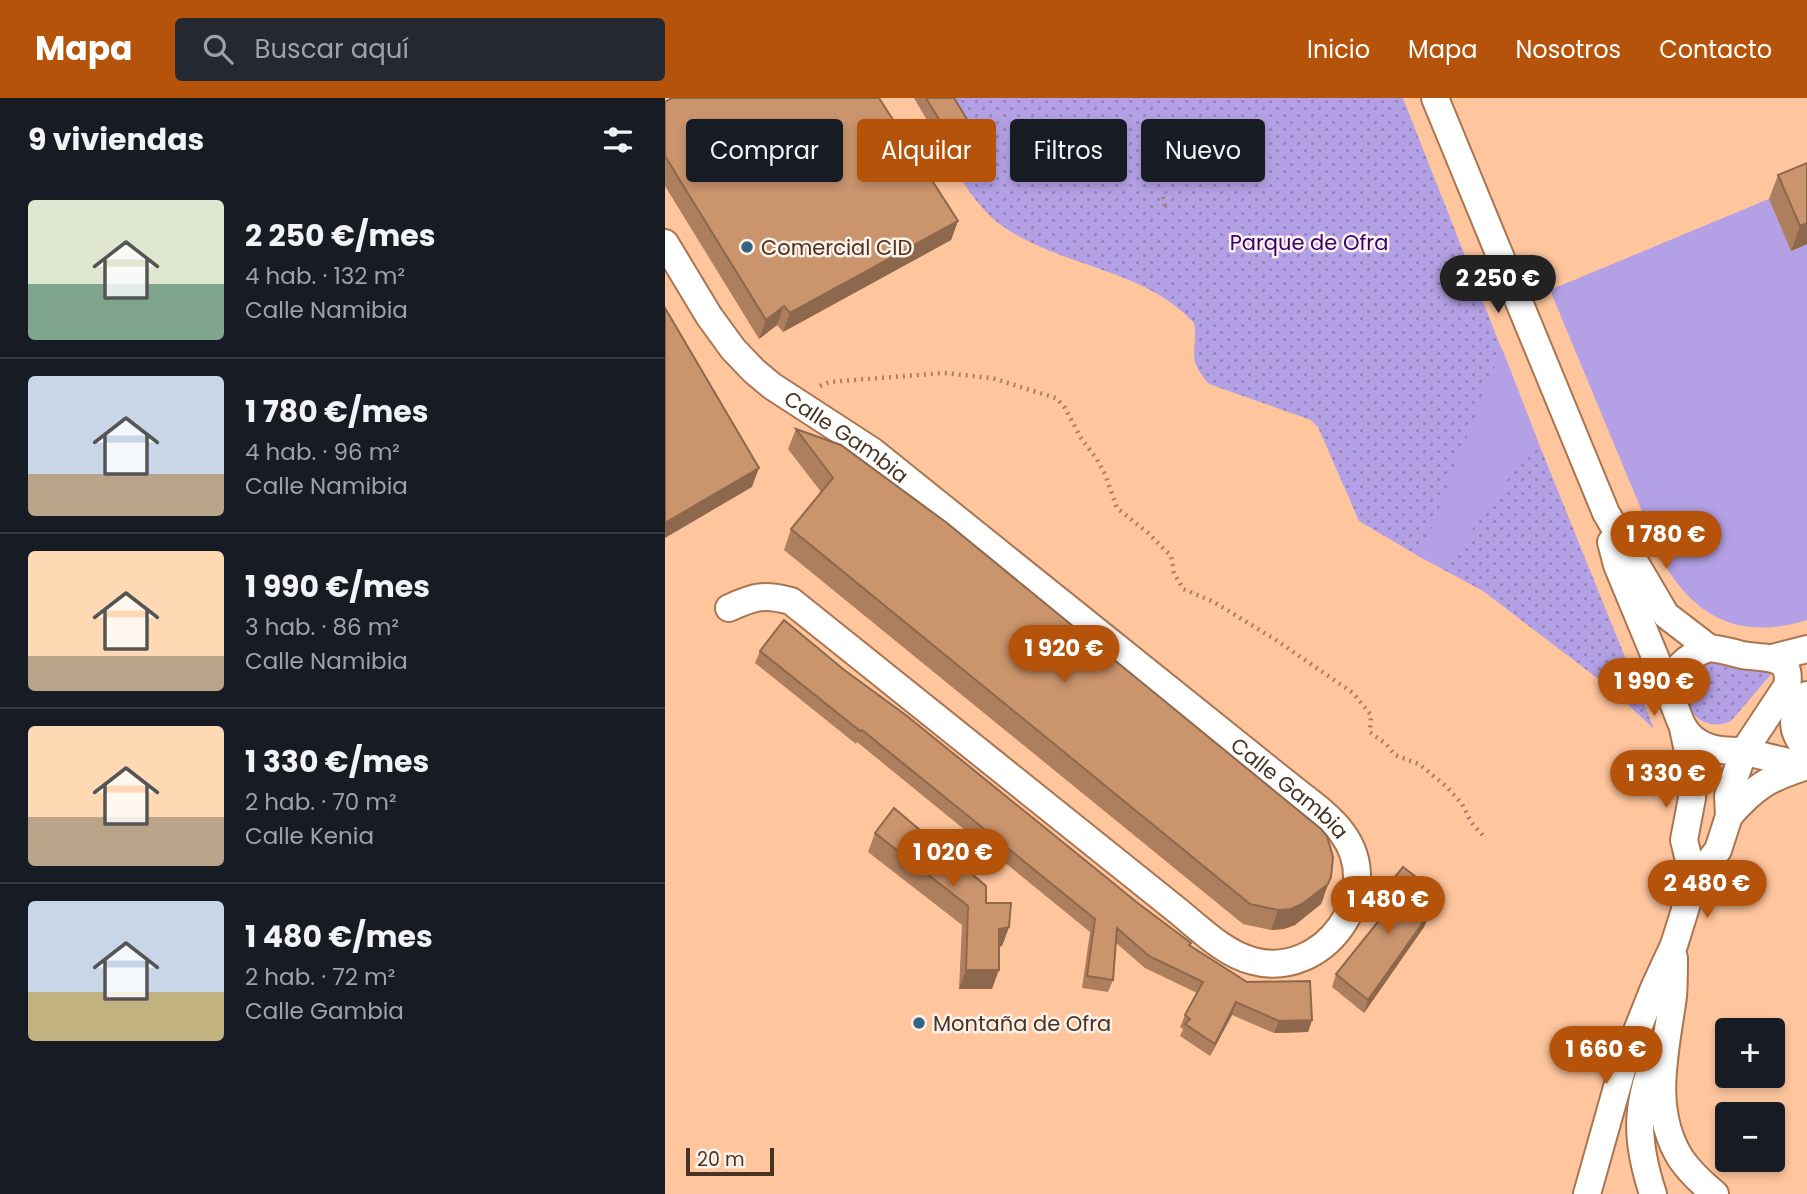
<!DOCTYPE html>
<html lang="es">
<head>
<meta charset="utf-8">
<style>
	body { margin:0; font-family:Poppins,sans-serif; background:#242831; color:#f1f3f6; height:100vh; display:flex; flex-direction:column; font-size:26px; white-space:nowrap }
	* { box-sizing:border-box; margin:0 }
	p { font-size:23px; color:#9ea1a6 }
	.icon { flex:none; width:38px; height:38px; fill:none; stroke:currentColor; stroke-width:2; stroke-linecap:round; stroke-linejoin:round }
	.map { position:relative; flex:1; overflow:hidden }
	.panel { display:flex; flex-direction:column; background:#171b24; width:665px }
	.panel>* { flex:none }
	.top-card { position:absolute; left:21px; top:21px; width:665px; height:63px; display:flex; gap:14px }
	.tools { position:absolute; left:1050px; top:920px; display:grid; gap:14px }
	.tools a { display:grid; place-items:center; width:70px; height:70px; border-radius:7px; background:#171b24; box-shadow:0 4px 10px #0003; font-size:35px }
	.scale { position:absolute; left:21px; bottom:18px; width:88px; box-sizing:border-box; padding-left:7px; border:4px solid #493322; border-top:0; font-size:19px; line-height:24px; white-space:nowrap; color:#493322; -webkit-text-stroke:5px #fef2ea; paint-order:stroke }
	.price { position:absolute; translate:-50% -60px; padding:0 16px; border-radius:24px; background:#b45309; color:#fff; font-size:23px; line-height:46px; filter:drop-shadow(0 2px 4px #0008) }
	.price::after { content:''; position:absolute; left:50%; top:42px; width:21px; height:16px; margin-left:-10px; background:inherit; clip-path:polygon(0 0,100% 0,50% 100%) }
	.price.on { background:#222; color:#fff }
	ul { padding:0; list-style:none }
	li { display:flex; align-items:center; gap:21px; height:175px; padding:0 28px }
	li+li { border-top:2px solid #363941 }
	li span { display:grid; place-items:center; flex:none; width:196px; height:140px; border-radius:7px; color:#555 }
	li>.icon { margin-inline-start:auto }
	span .icon { width:84px; height:84px; fill:#fffc; stroke-width:1 }
	li b { font-size:30px }
	h2 { display:flex; justify-content:space-between; align-items:center; height:84px; padding:0 28px; font-size:30px }
	.tag { padding:0 24px; border-radius:7px; background:#171b24; box-shadow:0 4px 10px #0003; font-size:24px; line-height:63px }
	.tag.on { background:#b45309; color:#fff }
	header { display:flex; align-items:center; gap:42px; box-sizing:border-box; height:98px; padding:0 35px; background:#b45309; color:#fff }
	header strong { font-size:33px }
	nav { display:flex; gap:38px; margin-inline-start:auto; font-size:24px }
	.search { width:490px; height:63px; background:#242831; display:flex; align-items:center; gap:18px; box-sizing:border-box; padding:0 24px; border-radius:7px; color:#9ea1a6; font-size:26px }
	main { display:flex; flex:1; min-height:0 }
	.map>svg:first-child { display:block }
	.green { fill:url(#green-dots) }
	.pitch { fill:#b4a1e5 }
	.lines { fill:none; stroke-linecap:round; stroke-linejoin:round }
	.minor-casing { stroke:#a9754f; stroke-width:30 }
	.path { stroke:#a98164; stroke-width:4.5; stroke-dasharray:2 5; stroke-linecap:butt }
	.minor { stroke:#fff; stroke-width:26 }
	.wall { fill:#ae7f5e }
	.shaded-wall { fill:#8d684c }
	.building { fill:#ca946d; stroke:#8d684c; stroke-width:2 }
	.poi-dot { fill:#346684; stroke:#fef2ea; stroke-width:2.5 }
	.labels { text-anchor:middle; dominant-baseline:central; stroke-width:5; stroke-linejoin:round; paint-order:stroke }
	.park-label { font-size:21px; fill:#380270; stroke:#fef2ea }
	.poi-label { font-size:21px; fill:#493322; stroke:#fef2ea; text-anchor:start }
	.street-label { font-size:21px; fill:#493322; stroke:#fef2ea }
</style>
</head>
<body>
<header>
<strong>Mapa</strong>
<div class="search"><svg class="icon" aria-label="search" viewBox="0 0 24 24"><circle cx="10" cy="10" r="6"/><path d="M15 15l6 6"/></svg>Buscar aquí</div>
<nav><a>Inicio</a><a>Mapa</a><a>Nosotros</a><a>Contacto</a></nav>
</header>
<main>
<section class="panel">
<h2>9 viviendas<svg class="icon" aria-label="filters" viewBox="0 0 24 24"><path d="M4 7h16M4 17h16"/><circle cx="9" cy="7" r="2"/><circle cx="15" cy="17" r="2"/></svg></h2>
<ul>
<li><span style="background:linear-gradient(#dfe7d0 60%,#7fa58c 0)"><svg class="icon" aria-label="home" viewBox="0 0 24 24"><path d="M3 11l9-7 9 7M6 9v11h12V9"/></svg></span><div><b>2 250 €/mes</b><p>4 hab. · 132 m²</p><p>Calle Namibia</p></div></li>
<li><span style="background:linear-gradient(#c9d6e8 70%,#b9a48a 0)"><svg class="icon" aria-label="home" viewBox="0 0 24 24"><path d="M3 11l9-7 9 7M6 9v11h12V9"/></svg></span><div><b>1 780 €/mes</b><p>4 hab. · 96 m²</p><p>Calle Namibia</p></div></li>
<li><span style="background:linear-gradient(#ffd9b3 75%,#b9a48a 0)"><svg class="icon" aria-label="home" viewBox="0 0 24 24"><path d="M3 11l9-7 9 7M6 9v11h12V9"/></svg></span><div><b>1 990 €/mes</b><p>3 hab. · 86 m²</p><p>Calle Namibia</p></div></li>
<li><span style="background:linear-gradient(#ffd9b3 65%,#b9a48a 0)"><svg class="icon" aria-label="home" viewBox="0 0 24 24"><path d="M3 11l9-7 9 7M6 9v11h12V9"/></svg></span><div><b>1 330 €/mes</b><p>2 hab. · 70 m²</p><p>Calle Kenia</p></div></li>
<li><span style="background:linear-gradient(#c9d6e8 65%,#c2b280 0)"><svg class="icon" aria-label="home" viewBox="0 0 24 24"><path d="M3 11l9-7 9 7M6 9v11h12V9"/></svg></span><div><b>1 480 €/mes</b><p>2 hab. · 72 m²</p><p>Calle Gambia</p></div></li>
</ul>
</section>
<div class="map">
<svg width="1142" height="1096" viewBox="0 0 1142 1096">
	<defs>
		<pattern id="green-dots" width="8" height="8" patternUnits="userSpaceOnUse" patternTransform="scale(1.75)"><rect width="8" height="8" fill="#b4a1e5"/><path d="M2 2h.1M6 6h.1" fill="none" stroke="#9484b9" stroke-width="1.8" stroke-linecap="round"/></pattern>
	</defs>
	<rect width="100%" height="100%" fill="#ffc69e"/>
	<path class="green" d="M249,0H738L872,341L989,631L944,589L818,493L755,459L694,423L653,329L646,322L544,286C519,258 534,253 529,225C477,168 391,170 332,124C301,100 270,35 249,0Z
		M1058,563L1108,574L1066,623C1022,644 992,565 1058,563Z"/>
	<path class="pitch" d="M1142,85V522C1077,542 1032,522 998,464L885,192Z
		M837,250L872,341L779,471L755,459Z"/>
	<g class="lines">
		<g class="minor-casing">
			<g id="minor">
				<path d="M770,0L941,415L1001,517L1044,550"/>
				<path id="s1" d="M0,145L44,218L68,251L89,273L107,288L207,353L622,686C640,701 665,717 678,736C721,796 658,882 588,863C560,856 535,831 513,813L126,503C99,496 90,498 64,510"/>
				<path d="M946,444L952,467L1005,595"/>
				<path d="M1044,550C1055,551 1066,554 1077,557C1099,561 1128,555 1122,588L1079,653C1065,653 1049,653 1036,646C1024,640 1017,629 1013,617C1011,611 1007,603 1006,597C1003,572 1024,557 1044,550Z"/>
				<path d="M1107,560L1142,551"/>
				<path d="M1142,597C1125,616 1125,633 1142,652"/>
				<path d="M1018,630L1026,667L1027,700L1019,742L1029,783"/>
				<path d="M1081,651L1089,656L1141,668"/>
				<path d="M1064,718C1090,688 1104,680 1142,668"/>
				<path d="M1009,860C1009,872 1009,885 1008,898C1001,953 984,1010 1016,1061C1025,1074 1038,1086 1050,1096"/>
				<path d="M922,1096L958,968L989,890L1009,847L1029,783L1053,752L1064,718L1063,698L1079,653"/>
				<path d="M988,1096C971,1044 970,1010 990,959"/>
			</g>
		</g>
		<path class="path" d="M392,22L399,30
			M482,74L486,84
			M498,99L500,108
			M155,288L164,284L279,275L327,280L391,300L400,310L416,340L431,360L440,376L452,410L483,435L506,458L509,475L518,491L549,504L611,542L688,595L706,617L705,634L721,646L730,657L754,666L782,689L797,706L806,724L821,741"/>
		<use href="#minor" class="minor"/>
	</g>
	<path class="wall" d="M249,0H289L306,28L301,41L286,62Z
		M0,4L293,123L286,142L118,234L112,227L94,241L0,88Z
		M1142,65V146L1126,153L1104,101L1113,77Z
		M131,331L659,799L656,806L630,827L619,831L606,832L578,826L119,452L126,431L156,394L123,351Z
		M95,553L178,571L474,806L526,845L525,848L582,884L647,922L643,934L609,935L567,917L545,958L515,938L518,931L515,929L520,917L532,895L480,870L451,845L448,882L443,894L417,890L425,834L192,644L191,646L90,565Z
		M210,735L321,805L344,829L337,848L334,849L327,891H294L297,827L203,754Z
		M725,785L764,806L759,813L764,816L759,829L699,915L667,889L671,876L714,823L717,813L726,803L721,798Z"/>
	<path class="shaded-wall" d="M306,28L301,41L286,62L291,49Z
		M293,123L286,142L118,234L125,215Z
		M1142,125V146L1126,153L1135,128Z
		M119,208L112,227L94,241L101,222Z
		M94,370L87,389L0,440V425Z
		M666,779L656,806L630,827L619,831L606,832L613,812Z
		M769,793L764,806L751,824L756,811Z
		M764,816L759,829L699,915L703,902Z
		M344,829L337,848L327,850L334,831Z
		M301,872H334L327,891H294Z
		M571,904L567,917L545,958L550,946Z
		M647,922L643,934L609,935L614,923Z"/>
	<path class="building" d="M7,0H214L293,123L125,215L119,208L101,222L0,58V4Z
		M261,0H289L306,28L291,49Z
		M1142,65V125L1135,128L1113,77Z
		M0,210L94,370L0,425Z
		M131,331L176,347L282,425L656,731L662,738L668,759L666,779L663,786L637,806L626,811L613,812L585,806L126,431L168,380Z
		M119,522L178,571L242,618L474,806L526,845L524,847L582,884L645,883L647,922L614,923L571,904L550,946L520,926L525,921L520,917L538,884L484,858L452,830L448,882L422,878L430,821L197,632L195,633L95,553Z
		M229,710L321,788V805H346L344,829L334,831V872H301L303,808L210,735Z
		M738,769L769,793L756,811L764,816L703,902L671,876L720,815L717,813L734,794L725,785Z"/>
	<g class="poi-dot">
		<circle cx="82" cy="149" r="7"/>
		<circle cx="254" cy="925" r="7"/>
	</g>
	<g class="labels">
		<g class="park-label">
			<text x="644" y="144">Parque de Ofra</text>
		</g>
		<g class="poi-label">
			<text x="96" y="149">Comercial CID</text>
			<text x="268" y="925">Montaña de Ofra</text>
		</g>
		<g class="street-label">
			<text stroke="none"><textPath href="#s1" startOffset="270">Calle Gambia</textPath></text>
			<text stroke="none"><textPath href="#s1" startOffset="836">Calle Gambia</textPath></text>
		</g>
	</g>
</svg>
<div class="tools">
<a>+</a>
<a>−</a>
</div>
<div class="scale">20 m</div>
<b class="price on" style="left:833px;top:217px">2 250 €</b>
<b class="price" style="left:1001px;top:473px">1 780 €</b>
<b class="price" style="left:399px;top:587px">1 920 €</b>
<b class="price" style="left:989px;top:620px">1 990 €</b>
<b class="price" style="left:1001px;top:712px">1 330 €</b>
<b class="price" style="left:288px;top:791px">1 020 €</b>
<b class="price" style="left:1042px;top:822px">2 480 €</b>
<b class="price" style="left:723px;top:838px">1 480 €</b>
<b class="price" style="left:941px;top:988px">1 660 €</b>
<div class="top-card">
<a class="tag">Comprar</a>
<a class="tag on">Alquilar</a>
<a class="tag">Filtros</a>
<a class="tag">Nuevo</a>
</div>
</div>
</main>
</body>
</html>
